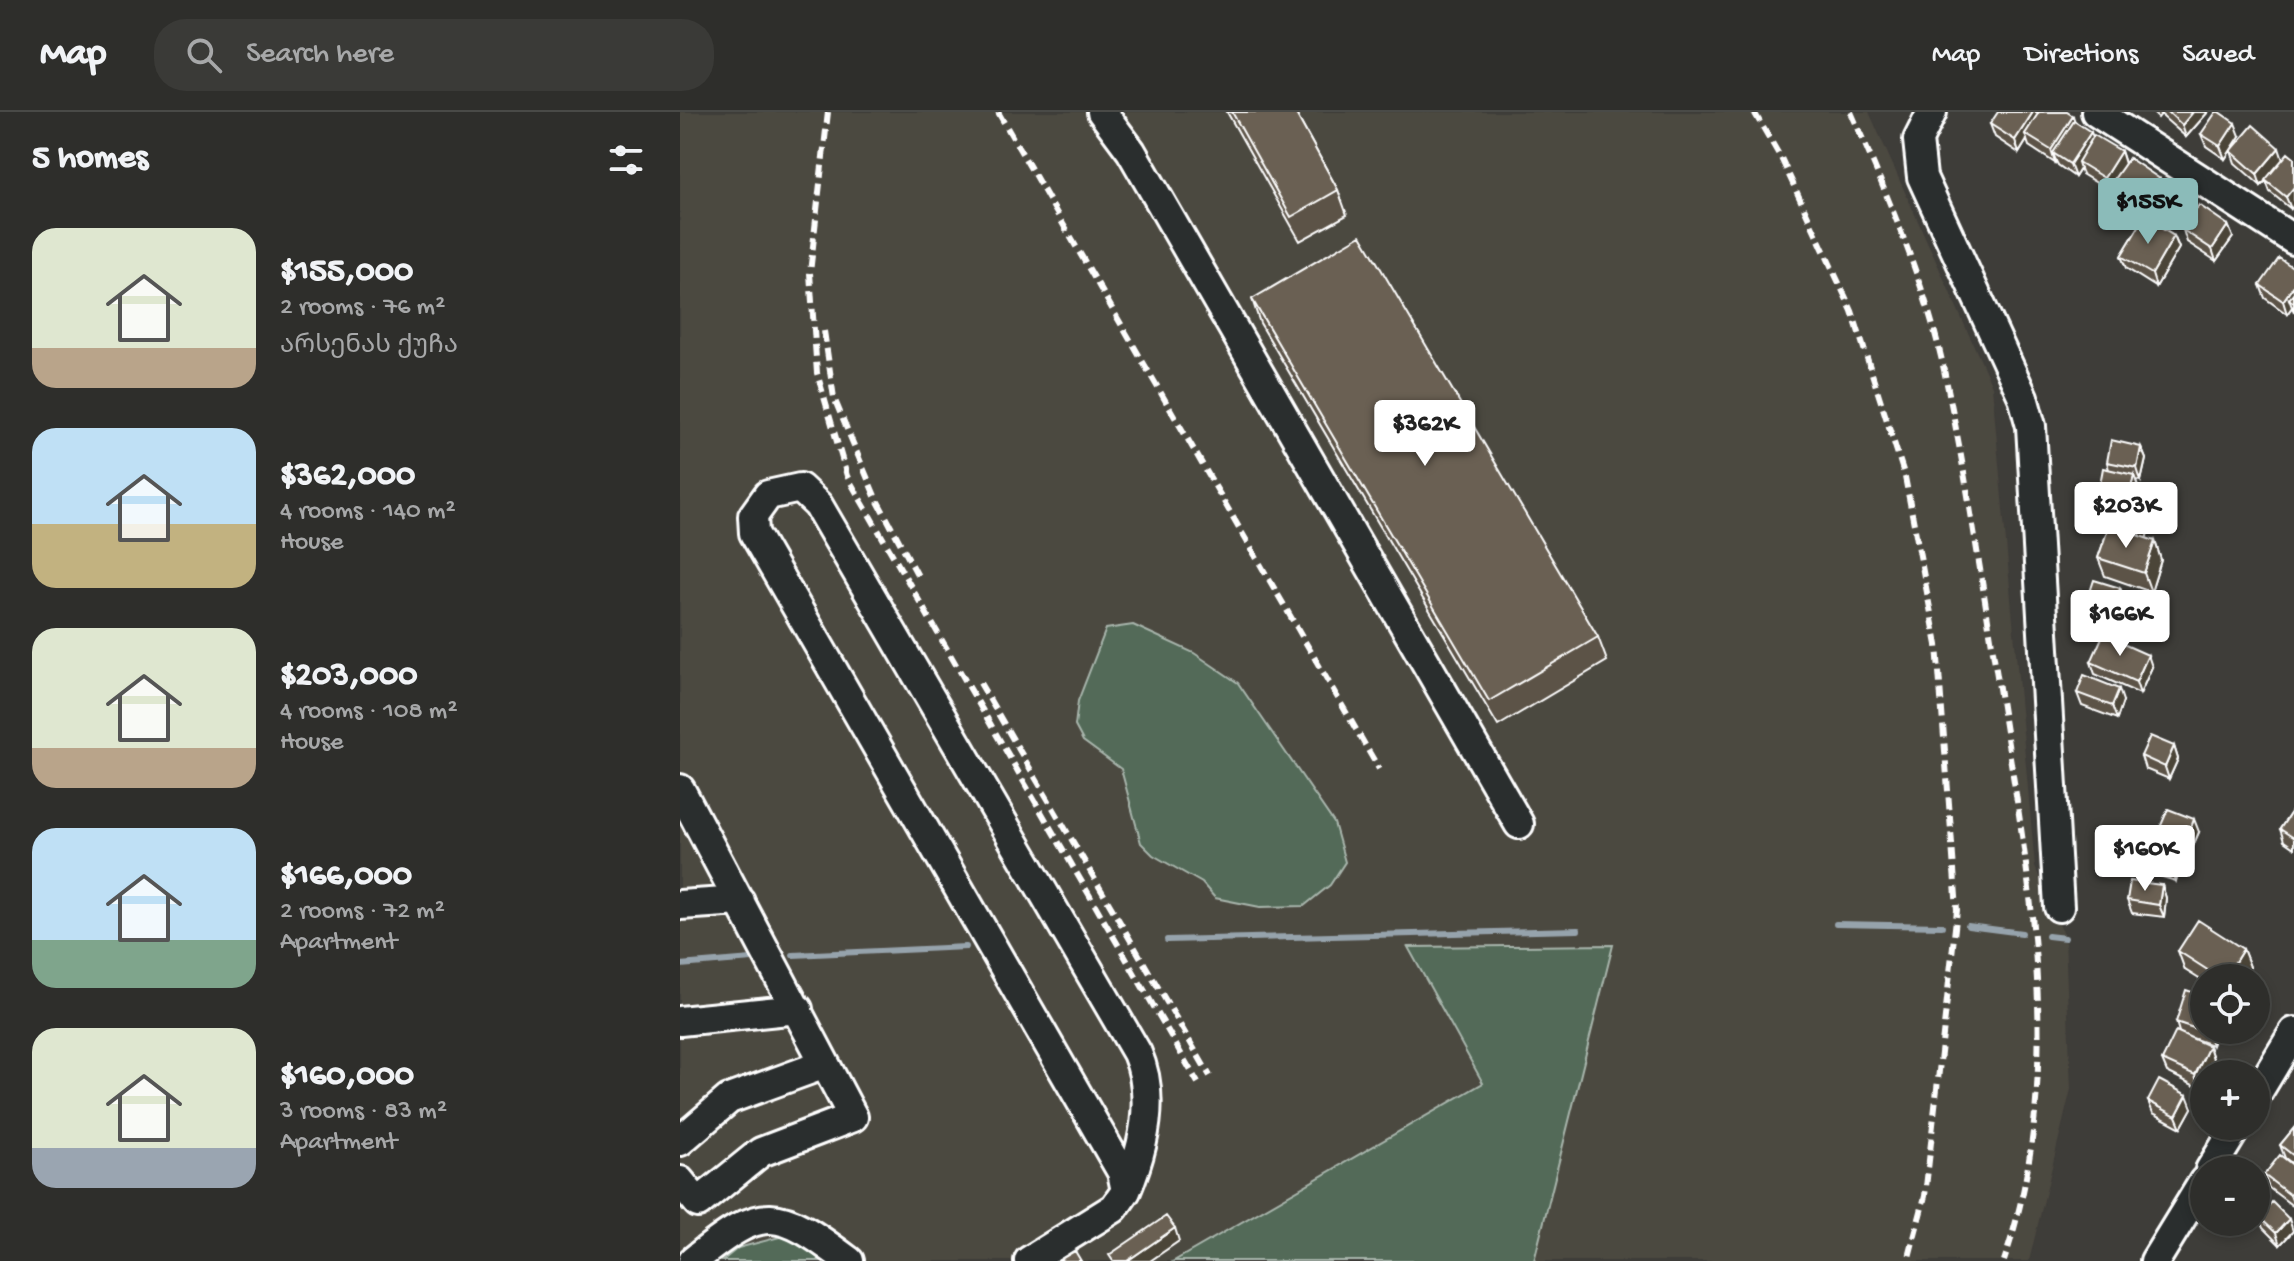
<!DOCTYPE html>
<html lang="en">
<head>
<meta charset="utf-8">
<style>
	body { margin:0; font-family:"Gochi Hand","Noto Sans Georgian",sans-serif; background:#3a3a37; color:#f1f3f6; height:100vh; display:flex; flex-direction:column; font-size:30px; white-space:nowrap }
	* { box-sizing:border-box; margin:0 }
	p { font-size:26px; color:#a7a8a9 }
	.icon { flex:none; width:44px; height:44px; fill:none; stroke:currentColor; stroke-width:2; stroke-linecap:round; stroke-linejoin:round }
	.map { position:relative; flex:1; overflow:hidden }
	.drawer { display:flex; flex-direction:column; background:#2e2e2b; width:680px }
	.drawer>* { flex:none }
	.tools { position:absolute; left:1510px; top:852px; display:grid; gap:16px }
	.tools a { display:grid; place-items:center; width:80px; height:80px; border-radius:50%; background:#2e2e2b; box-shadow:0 4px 12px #0003,0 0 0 2px #494a47; font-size:40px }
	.price { position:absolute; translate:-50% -68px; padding:0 18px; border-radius:8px; background:#fff; color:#222; font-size:26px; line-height:52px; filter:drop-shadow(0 2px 4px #0008) }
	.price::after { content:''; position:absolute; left:50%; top:48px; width:24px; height:18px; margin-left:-12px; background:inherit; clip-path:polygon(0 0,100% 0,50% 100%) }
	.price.selected { background:#8bbbb9; color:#111 }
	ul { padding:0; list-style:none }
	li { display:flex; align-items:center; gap:24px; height:200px; padding:0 32px }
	li span { display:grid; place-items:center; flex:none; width:224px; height:160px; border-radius:24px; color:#555 }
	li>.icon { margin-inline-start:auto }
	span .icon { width:96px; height:96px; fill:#fffc; stroke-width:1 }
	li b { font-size:34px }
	h2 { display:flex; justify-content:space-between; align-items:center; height:96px; padding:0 32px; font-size:34px }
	header { display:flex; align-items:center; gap:48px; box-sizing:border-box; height:112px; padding:0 40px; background:#2e2e2b; border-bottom:2px solid #494a47 }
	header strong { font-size:38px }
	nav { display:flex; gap:44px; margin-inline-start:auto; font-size:28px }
	.search { width:560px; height:72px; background:#3a3a37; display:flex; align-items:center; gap:20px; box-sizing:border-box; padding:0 28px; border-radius:32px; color:#a7a8a9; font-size:30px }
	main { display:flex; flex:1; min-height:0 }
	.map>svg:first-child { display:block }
	.built { fill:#4c4840 }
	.green { fill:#526b58; stroke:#a8b5ac; stroke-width:2 }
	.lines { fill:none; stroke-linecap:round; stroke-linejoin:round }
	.stream { stroke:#96a3ac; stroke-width:6 }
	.minor-casing { stroke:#fff; stroke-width:34 }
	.minor { stroke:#2a2d2e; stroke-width:28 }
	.rail { stroke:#fff; stroke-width:6; stroke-dasharray:12 6; stroke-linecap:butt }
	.wall { fill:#5c5347; stroke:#fff; stroke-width:2 }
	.shaded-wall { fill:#4b4439; stroke:#fff; stroke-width:2 }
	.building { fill:#6b6152; stroke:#fff; stroke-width:2 }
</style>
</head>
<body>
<header>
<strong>Map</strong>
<div class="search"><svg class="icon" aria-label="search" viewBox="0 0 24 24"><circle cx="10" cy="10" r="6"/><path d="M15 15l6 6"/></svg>Search here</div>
<nav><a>Map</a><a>Directions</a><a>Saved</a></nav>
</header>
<main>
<section class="drawer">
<h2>5 homes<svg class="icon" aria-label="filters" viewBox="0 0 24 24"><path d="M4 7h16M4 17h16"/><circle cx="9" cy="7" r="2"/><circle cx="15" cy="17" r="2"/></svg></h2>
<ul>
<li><span style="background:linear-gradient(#dfe7d0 75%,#b9a48a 0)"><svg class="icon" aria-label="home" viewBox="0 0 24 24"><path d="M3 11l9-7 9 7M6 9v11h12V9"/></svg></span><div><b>$155,000</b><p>2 rooms · 76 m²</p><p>არსენას ქუჩა</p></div></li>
<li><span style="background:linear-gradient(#bfe0f5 60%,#c2b280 0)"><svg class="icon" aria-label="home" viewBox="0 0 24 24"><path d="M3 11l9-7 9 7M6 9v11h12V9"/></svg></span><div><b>$362,000</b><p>4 rooms · 140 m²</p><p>House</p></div></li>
<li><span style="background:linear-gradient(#dfe7d0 75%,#b9a48a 0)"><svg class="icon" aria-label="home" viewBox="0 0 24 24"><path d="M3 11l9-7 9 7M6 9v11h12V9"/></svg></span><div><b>$203,000</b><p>4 rooms · 108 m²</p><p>House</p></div></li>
<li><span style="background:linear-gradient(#bfe0f5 70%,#7fa58c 0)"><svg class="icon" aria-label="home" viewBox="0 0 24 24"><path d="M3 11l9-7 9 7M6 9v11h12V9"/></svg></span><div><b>$166,000</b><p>2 rooms · 72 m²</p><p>Apartment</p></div></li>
<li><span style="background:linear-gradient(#dfe7d0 75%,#9aa5b1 0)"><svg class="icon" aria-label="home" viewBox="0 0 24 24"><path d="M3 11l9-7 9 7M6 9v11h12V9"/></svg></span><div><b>$160,000</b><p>3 rooms · 83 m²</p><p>Apartment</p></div></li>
</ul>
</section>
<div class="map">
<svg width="1614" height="1149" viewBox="0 0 1614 1149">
	<rect width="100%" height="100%" fill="#3e3d39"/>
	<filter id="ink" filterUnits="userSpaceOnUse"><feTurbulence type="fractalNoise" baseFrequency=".0125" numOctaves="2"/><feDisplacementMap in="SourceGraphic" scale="16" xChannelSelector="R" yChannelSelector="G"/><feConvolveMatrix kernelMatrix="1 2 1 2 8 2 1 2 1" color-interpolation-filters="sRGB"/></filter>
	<g filter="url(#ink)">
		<path class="built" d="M0,0H1189L1312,274L1355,755L1385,826L1391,977L1349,1149H854L932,833L729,835L803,971L494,1149H141L111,1122L58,1136L42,1149H0Z"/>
		<path class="green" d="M453,513L514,541L558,571L654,711L665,750L650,773L624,794L580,795L535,786L522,771L473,743L461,731L441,657L403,629L395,614L398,589L426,517Z
			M933,833L854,1149H494L803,971L728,835Z
			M111,1122L141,1149H42L58,1136Z"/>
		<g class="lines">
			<path class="stream" d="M1156,812L1262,814
				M1288,814L1342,821
				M1368,824L1385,826
				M487,828L898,818
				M113,843L286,835
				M0,853L72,847"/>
			<g class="minor-casing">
				<path id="minor" d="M422,0L451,39L839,712
					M1252,0L1238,28L1242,65L1343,285L1351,314L1379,795
					M1416,0L1614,128
					M0,677L173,1005L81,1040L18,1091L0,1069
					M0,793L60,789
					M0,909L118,897
					M1576,983L1614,920
					M0,1029L49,987L145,952
					M1530,1058L1557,1014
					M13,1149C84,1091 97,1095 169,1149
					M349,1149L434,1096L446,1079L442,1060L74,421L73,404L88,383L120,376L138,393L457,941C476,985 464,1036 446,1079
					M1475,1149L1524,1069"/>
			</g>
			<use href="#minor" class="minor"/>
			<path class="rail" d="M148,0L130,161L137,261L167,364L518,971
				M318,0L699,657
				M1074,0L1101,46L1172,199L1225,365L1257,533L1277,798L1245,1084L1228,1149
				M1171,0C1205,78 1243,166 1262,249C1286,357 1301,467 1319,576C1349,766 1388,961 1324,1149
				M144,219L154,286L195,384L238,464
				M300,571L530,964"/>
		</g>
		<path class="wall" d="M547,0H615L658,78L667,103L620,129Z
			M1472,0H1528L1506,25L1483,5L1482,1L1478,6Z
			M1395,9L1413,25L1441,39L1445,51L1480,67L1485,80L1466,107L1494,124L1499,136L1476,175L1446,156L1441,144L1462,110L1432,89L1428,78L1402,62L1400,57L1395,65L1378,53L1376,49L1375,51L1349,34L1347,28L1339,41L1315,25L1310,12Z
			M1521,22L1560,24L1545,47L1526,34Z
			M1551,39L1603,47L1614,46V93L1611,97L1590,80L1586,69L1581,74L1555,51Z
			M1548,113L1553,125L1536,149L1507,130L1503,118Z
			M1614,156V200L1612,195L1607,202L1585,186L1580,173Z
			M572,187L918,525L927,549L818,614L580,211Z
			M1461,335L1466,347L1461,369L1455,368L1458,375L1454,398L1465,401L1470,413L1466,427L1475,429L1481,448L1471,480L1425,464L1418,446L1427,420L1424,413L1428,396L1422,395L1418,383L1429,358L1427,350Z
			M1440,476L1445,488L1440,504L1414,496L1409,483Z
			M1411,550L1472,555L1460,582L1415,562Z
			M1397,581L1443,589L1437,607L1402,594Z
			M1494,634L1498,647L1489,667L1465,657L1461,644Z
			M1614,696V736L1604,729L1600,717Z
			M1479,718L1519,720L1510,741L1499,737L1502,745L1496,769L1451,756L1446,744L1483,728Z
			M1482,773L1486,786L1484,805L1452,801L1447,788Z
			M1563,837L1570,855L1563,866H1524V870L1505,858L1498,839Z
			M1496,910L1524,918H1537L1532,933L1512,926L1529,934L1533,947L1526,962H1524L1519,976L1487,960L1482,948L1499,920Z
			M1468,989L1512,996L1501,1016L1473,1001Z
			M1614,1016V1053L1605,1046L1600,1033Z
			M1614,1054V1095L1589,1076L1584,1063Z
			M1578,1104L1613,1119L1600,1133L1583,1116Z"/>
		<path class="shaded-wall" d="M1353,0H1363L1345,22L1347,28L1339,41L1335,28Z
			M1513,0H1528L1506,25L1502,13Z
			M1393,4L1397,16L1373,41L1376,49L1375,51L1371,38Z
			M1555,11L1560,24L1545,47L1540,34Z
			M1411,20L1416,33L1398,50L1400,57L1395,65L1390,52Z
			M1599,36L1603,48L1581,74L1577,62Z
			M1441,39L1445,52L1428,79L1424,66Z
			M1480,67L1485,80L1463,111L1459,98Z
			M1614,75V93L1611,97L1606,85Z
			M1548,113L1553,125L1536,149L1532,137Z
			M1494,124L1499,136L1476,175L1472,162Z
			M1614,173V191L1609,187L1612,195L1607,202L1603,189Z
			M1461,335L1466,347L1461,369L1457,356Z
			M1454,363L1458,375L1453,401L1448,389Z
			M1465,401L1470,413L1464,435L1460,423Z
			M1475,429L1481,448L1471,480L1464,461Z
			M1440,476L1445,488L1440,504L1436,491Z
			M1468,543L1472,555L1460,582L1456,570Z
			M1439,577L1443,589L1437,607L1432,594Z
			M1494,634L1498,647L1489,667L1485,655Z
			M1514,707L1519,720L1510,741L1506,729Z
			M1498,733L1502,745L1496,769L1491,756Z
			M1482,773L1486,786L1484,805L1479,793Z
			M1563,837L1570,855L1563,866H1545Z
			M1529,918H1537L1532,933L1528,921Z
			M1529,934L1533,947L1526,962H1524V966L1519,976L1515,963Z
			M1507,983L1512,996L1501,1016L1496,1004Z
			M1614,1079V1093L1610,1083Z
			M1609,1107L1613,1119L1600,1133L1596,1121Z
			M495,1116L499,1129L470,1149H447Z"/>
		<path class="building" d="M552,0H615L658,78L611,105Z
			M1318,0H1353L1335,28L1310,12Z
			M1359,0H1387L1393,4L1371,38L1345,22Z
			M1488,0H1513L1502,13Z
			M1536,0H1539L1555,11L1540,34L1521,22Z
			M1394,9L1411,20L1390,52L1373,41Z
			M1573,13L1599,36L1577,62L1551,39Z
			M1414,23L1441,39L1424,66L1398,50Z
			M1608,41L1614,46V75L1606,85L1585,68Z
			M1449,46L1480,67L1459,98L1427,77Z
			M1519,93L1548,113L1532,137L1503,118Z
			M1464,106L1494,124L1472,162L1441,144Z
			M681,123L918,525L809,589L572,187Z
			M1599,146L1614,156V173L1603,189L1580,173Z
			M1614,181V191L1609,187Z
			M1431,328L1461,335L1457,356L1427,350Z
			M1423,356L1454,363L1448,389L1418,383Z
			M1430,392L1465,401L1460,423L1424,413Z
			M1429,414L1475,429L1464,461L1418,446Z
			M1414,468L1440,476L1436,491L1409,483Z
			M1423,523L1468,543L1456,570L1411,550Z
			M1404,563L1439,577L1432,594L1397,581Z
			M1470,624L1494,634L1485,655L1461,644Z
			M1614,696V726L1600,717Z
			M1488,697L1514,707L1506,729L1479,718Z
			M1453,720L1498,733L1491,756L1446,744Z
			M1450,769L1482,773L1479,793L1447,788Z
			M1518,808L1563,837L1545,866H1540L1498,839Z
			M1506,878L1524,884V918H1529L1528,921L1496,910Z
			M1496,919L1529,934L1515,963L1482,948Z
			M1479,968L1507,983L1496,1004L1468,989Z
			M1614,1016V1044L1600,1033Z
			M1600,1043L1614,1054V1079L1610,1083L1584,1063Z
			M1592,1090L1609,1107L1596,1121L1578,1104Z
			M486,1104L495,1116L447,1149H433L429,1143Z
			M395,1139L401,1149H378Z"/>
	</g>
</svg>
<div class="tools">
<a><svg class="icon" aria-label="locate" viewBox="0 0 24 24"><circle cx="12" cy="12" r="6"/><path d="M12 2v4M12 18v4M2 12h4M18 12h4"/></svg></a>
<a>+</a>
<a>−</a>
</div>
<b class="price selected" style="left:1468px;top:134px">$155K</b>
<b class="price" style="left:745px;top:356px">$362K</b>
<b class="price" style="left:1446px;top:438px">$203K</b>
<b class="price" style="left:1440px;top:546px">$166K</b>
<b class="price" style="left:1465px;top:781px">$160K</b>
</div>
</main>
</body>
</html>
